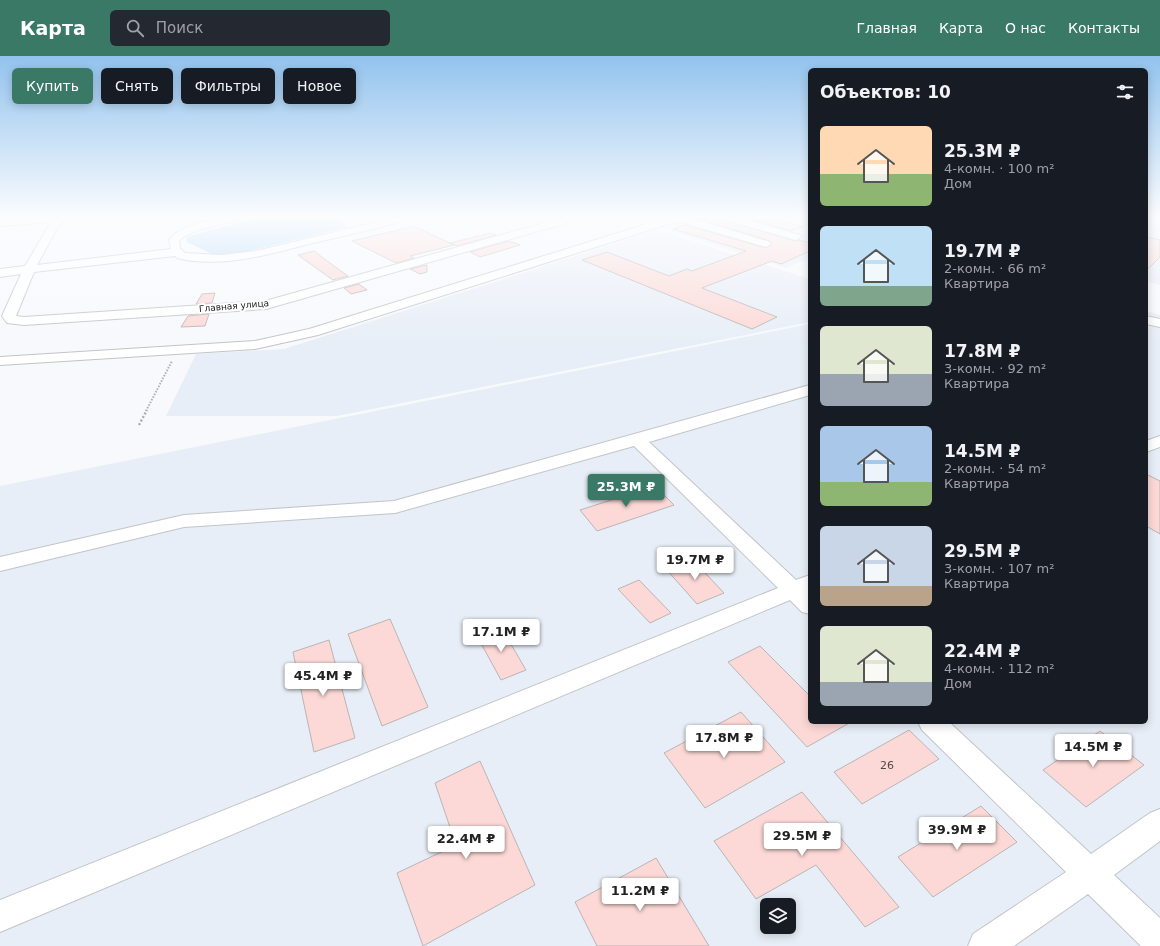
<!DOCTYPE html>
<html lang="ru">
<head>
<meta charset="utf-8">
<style>
	body { margin:0; font-family:"DejaVu Sans",sans-serif; background:#242831; color:#f1f3f6; height:100vh; display:flex; flex-direction:column; font-size:15px; white-space:nowrap }
	* { box-sizing:border-box; margin:0 }
	p { font-size:13px; color:#9ea1a6 }
	.icon { flex:none; width:22px; height:22px; fill:none; stroke:currentColor; stroke-width:2; stroke-linecap:round; stroke-linejoin:round }
	.map { position:relative; flex:1; overflow:hidden }
	.panel { position:absolute; left:808px; top:12px; width:340px; height:656px; display:flex; flex-direction:column; background:#171b24; border-radius:6px; box-shadow:0 2px 10px #0003 }
	.panel>* { flex:none }
	.hud { position:absolute; left:12px; top:12px; width:380px; height:36px; display:flex; gap:8px }
	.tools { position:absolute; left:760px; top:842px; display:grid; gap:8px }
	.tools a { display:grid; place-items:center; width:36px; height:36px; border-radius:6px; background:#171b24; box-shadow:0 2px 10px #0003; font-size:20px }
	.price { position:absolute; translate:-50% -34px; padding:0 9px; border-radius:4px; background:#fff; color:#222; font-size:13px; line-height:26px; filter:drop-shadow(0 1px 2px #0008) }
	.price::after { content:''; position:absolute; left:50%; top:24px; width:12px; height:9px; margin-left:-6px; background:inherit; clip-path:polygon(0 0,100% 0,50% 100%) }
	.price.active { background:#397966; color:#fff }
	ul { padding:0; list-style:none }
	li { display:flex; align-items:center; gap:12px; height:100px; padding:0 12px }
	li span { display:grid; place-items:center; flex:none; width:112px; height:80px; border-radius:6px; color:#555 }
	li>.icon { margin-inline-start:auto }
	span .icon { width:48px; height:48px; fill:#fffc; stroke-width:1 }
	li b { font-size:17px }
	h2 { display:flex; justify-content:space-between; align-items:center; height:48px; padding:0 12px; font-size:17px }
	.tag { padding:0 14px; border-radius:6px; background:#171b24; box-shadow:0 2px 10px #0003; font-size:14px; line-height:36px }
	.tag.active { background:#397966; color:#fff }
	header { display:flex; align-items:center; gap:24px; box-sizing:border-box; height:56px; padding:0 20px; background:#397966; color:#fff }
	header strong { font-size:19px }
	nav { display:flex; gap:22px; margin-inline-start:auto; font-size:14px }
	.search { width:280px; height:36px; background:#242831; display:flex; align-items:center; gap:10px; box-sizing:border-box; padding:0 14px; border-radius:6px; color:#9ea1a6; font-size:15px }
	.map>svg:first-child { display:block }
	.built { fill:#e8eef7; fill-rule:evenodd }
	.water { fill:#b2d9f7 }
	.building { fill:#fcd9d6; stroke:#b9b5b4 }
	.lines { fill:none; stroke-linecap:round; stroke-linejoin:round }
	.minor-casing { stroke:#c2c4c7; stroke-width:2 }
	.path-far1 { stroke:#adaeb1; stroke-width:2; stroke-dasharray:1.5 1.5; stroke-linecap:butt }
	.path { stroke:#adaeb1; stroke-width:2.5; stroke-dasharray:2 2; stroke-linecap:butt }
	.minor { fill:#fff; fill-rule:evenodd }
	.labels { text-anchor:middle; dominant-baseline:central; stroke-width:4; stroke-linejoin:round; paint-order:stroke }
	.far-street-label { font-size:9px; fill:#18191a; stroke:#fff }
	.near-number-label { font-size:11px; fill:#514949 }
</style>
</head>
<body>
<header>
<strong>Карта</strong>
<div class="search"><svg class="icon" aria-label="search" viewBox="0 0 24 24"><circle cx="10" cy="10" r="6"/><path d="M15 15l6 6"/></svg>Поиск</div>
<nav><a>Главная</a><a>Карта</a><a>О нас</a><a>Контакты</a></nav>
</header>
<div class="map">
<svg width="1160" height="890" viewBox="0 0 1160 890">
	<rect width="100%" height="100%" fill="#f7f9fc"/>
	<path class="built" d="M693,162H725L746,168L750,167L735,162H779L810,170V202L786,212L661,172Z
		M1146,162H1160V229L1146,225Z
		M657,174L810,223V266L337,360H166L196,298L284,293Z
		M1146,255L1160,259V890H0V430L810,268V666H1146ZM767,849H789V871H767Z"/>
	<path class="water" d="M254,162H338L348,171L228,200L212,198L187,186V181Z"/>
	<path class="building" d="M704,162H724L726,165L792,184L796,185L799,184L810,187V195L781,208L772,205L702,232L777,261L752,273L582,204L607,196L669,220L687,213L692,215L746,195L673,173L685,169L766,192L772,188L770,185L700,163Z
		M746,162H771L802,171L791,175Z
		M414,170L454,189L410,200L414,202L396,207L352,185Z
		M491,177L496,179L457,190L450,187Z
		M1146,181L1160,184V201L1146,215Z
		M509,185L520,189L480,201L470,196Z
		M314,195L338,213L348,220L333,224L298,199Z
		M427,209V216L420,218L410,213Z
		M359,228L367,234L351,238L344,232Z
		M215,237L212,247L196,248L202,238Z
		M209,258L205,270L181,271L188,260Z
		M1146,418L1160,425V478L1146,470Z
		M655,430L674,449L597,475L580,454Z
		M692,503L724,537L697,548L666,513Z
		M639,524L671,557L650,567L618,533Z
		M390,563L428,651L382,670L348,578Z
		M501,571L526,614L501,624L477,580Z
		M329,584L355,682L314,696L293,596Z
		M760,590L810,640V666H851L807,691L728,606Z
		M741,656L785,706L705,752L664,697Z
		M909,674L939,703L862,748L834,716Z
		M1100,675L1144,709L1086,751L1043,714Z
		M480,705L535,829L423,890L397,817L456,789L435,727Z
		M802,736L899,851L865,871L816,809L756,843L714,785Z
		M981,750L1017,786L933,841L898,801Z
		M656,802L709,890H597L575,846Z"/>
	<g class="lines">
		<g class="minor-casing">
			<path id="minor" d="M26,162H72L59,169L37,209L171,193L169,184C181,167 220,162 240,162L239,164C222,169 192,172 179,185L180,192L185,197L221,199L256,195L393,162H410L409,164C377,172 345,180 313,187C270,198 222,213 177,202L175,200L34,216L16,260L24,261L265,245L562,162H578L577,164L266,253L24,269L7,267L2,260L21,218L0,221V213L25,210L51,166L0,170V164Z
				M666,162H690L770,186L771,188L766,191L762,190L678,165L318,279L255,293L0,309V301L255,285L309,273Z
				M725,162H741L800,179L801,181L796,184L792,183L726,164Z
				M1146,260L1160,263V271L1146,268Z
				M810,329V339L649,386L796,524L810,519V558L802,556L790,544L0,876V844L778,532L634,390L395,457L184,471L0,515V501L184,459L394,445Z
				M1160,380V391L1146,396V385Z
				M918,666H949L1091,798L1150,757L1160,753V785L1114,819L1160,862V890H1141L1088,838L1014,890H968L973,878L1066,816L922,674Z"/>
		</g>
		<path class="path-far1" d="M146,355L172,305"/>
		<path class="path" d="M139,369L147,354"/>
		<use href="#minor" class="minor"/>
	</g>
	<linearGradient id="sky" x2="0" y2="1"><stop stop-color="#92c3ee"/><stop offset="0.56" stop-color="#fbfcfe"/><stop offset="1" stop-color="#fbfcfe" stop-opacity="0"/></linearGradient>
	<rect width="1160" height="287" fill="url(#sky)"/>
	<g class="labels">
		<g class="far-street-label">
			<text transform="translate(234 250) rotate(-5)">Главная улица</text>
		</g>
		<g class="near-number-label">
			<text x="887" y="709">26</text>
		</g>
	</g>
</svg>
<div class="tools">
<a><svg class="icon" aria-label="layers" viewBox="0 0 24 24"><path d="M12 4l9 5-9 5-9-5zM3 14l9 5 9-5"/></svg></a>
</div>
<b class="price active" style="left:626px;top:452px">25.3M ₽</b>
<b class="price" style="left:695px;top:525px">19.7M ₽</b>
<b class="price" style="left:501px;top:597px">17.1M ₽</b>
<b class="price" style="left:323px;top:641px">45.4M ₽</b>
<b class="price" style="left:724px;top:703px">17.8M ₽</b>
<b class="price" style="left:1093px;top:712px">14.5M ₽</b>
<b class="price" style="left:957px;top:795px">39.9M ₽</b>
<b class="price" style="left:802px;top:801px">29.5M ₽</b>
<b class="price" style="left:466px;top:804px">22.4M ₽</b>
<b class="price" style="left:640px;top:856px">11.2M ₽</b>
<div class="hud">
<a class="tag active">Купить</a>
<a class="tag">Снять</a>
<a class="tag">Фильтры</a>
<a class="tag">Новое</a>
</div>
<section class="panel">
<h2>Объектов: 10<svg class="icon" aria-label="filters" viewBox="0 0 24 24"><path d="M4 7h16M4 17h16"/><circle cx="9" cy="7" r="2"/><circle cx="15" cy="17" r="2"/></svg></h2>
<ul>
<li><span style="background:linear-gradient(#ffd9b3 60%,#8fb573 0)"><svg class="icon" aria-label="home" viewBox="0 0 24 24"><path d="M3 11l9-7 9 7M6 9v11h12V9"/></svg></span><div><b>25.3M ₽</b><p>4-комн. · 100 m²</p><p>Дом</p></div></li>
<li><span style="background:linear-gradient(#bfe0f5 75%,#7fa58c 0)"><svg class="icon" aria-label="home" viewBox="0 0 24 24"><path d="M3 11l9-7 9 7M6 9v11h12V9"/></svg></span><div><b>19.7M ₽</b><p>2-комн. · 66 m²</p><p>Квартира</p></div></li>
<li><span style="background:linear-gradient(#dfe7d0 60%,#9aa5b1 0)"><svg class="icon" aria-label="home" viewBox="0 0 24 24"><path d="M3 11l9-7 9 7M6 9v11h12V9"/></svg></span><div><b>17.8M ₽</b><p>3-комн. · 92 m²</p><p>Квартира</p></div></li>
<li><span style="background:linear-gradient(#a9c7e8 70%,#8fb573 0)"><svg class="icon" aria-label="home" viewBox="0 0 24 24"><path d="M3 11l9-7 9 7M6 9v11h12V9"/></svg></span><div><b>14.5M ₽</b><p>2-комн. · 54 m²</p><p>Квартира</p></div></li>
<li><span style="background:linear-gradient(#c9d6e8 75%,#b9a48a 0)"><svg class="icon" aria-label="home" viewBox="0 0 24 24"><path d="M3 11l9-7 9 7M6 9v11h12V9"/></svg></span><div><b>29.5M ₽</b><p>3-комн. · 107 m²</p><p>Квартира</p></div></li>
<li><span style="background:linear-gradient(#dfe7d0 70%,#9aa5b1 0)"><svg class="icon" aria-label="home" viewBox="0 0 24 24"><path d="M3 11l9-7 9 7M6 9v11h12V9"/></svg></span><div><b>22.4M ₽</b><p>4-комн. · 112 m²</p><p>Дом</p></div></li>
</ul>
</section>
</div>
</body>
</html>
